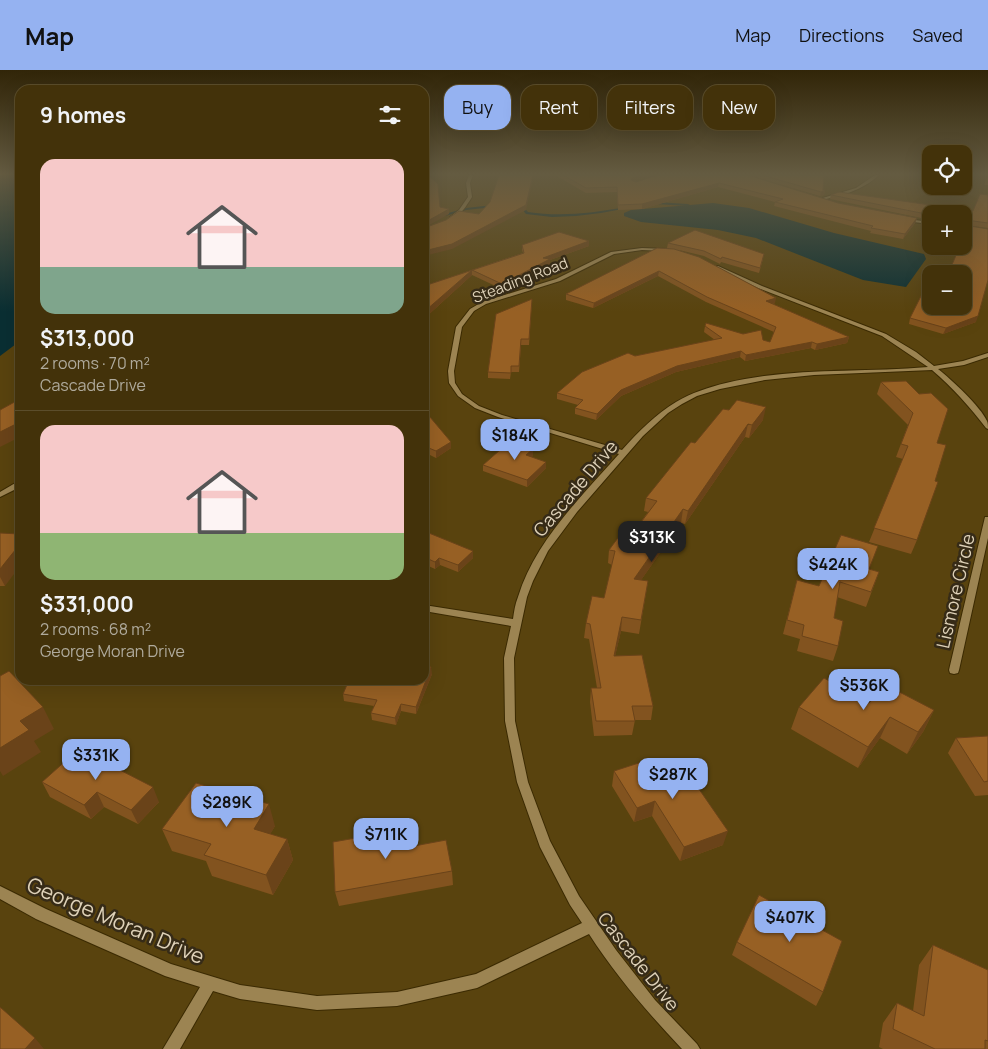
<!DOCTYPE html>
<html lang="en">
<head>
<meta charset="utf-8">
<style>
	body { margin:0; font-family:Manrope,sans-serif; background:#4d3e18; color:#f1f3f6; height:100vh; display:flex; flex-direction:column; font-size:19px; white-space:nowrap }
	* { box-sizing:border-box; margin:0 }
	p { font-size:16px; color:#afaa9c }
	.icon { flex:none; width:28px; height:28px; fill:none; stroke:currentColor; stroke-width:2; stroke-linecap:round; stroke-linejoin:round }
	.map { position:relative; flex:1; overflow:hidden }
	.drawer { position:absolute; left:15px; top:15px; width:414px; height:600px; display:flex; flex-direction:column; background:#43320a; border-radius:15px; box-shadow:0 5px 20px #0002,0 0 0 1px #5b4d2b }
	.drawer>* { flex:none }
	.banner { position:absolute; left:444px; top:15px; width:469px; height:45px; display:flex; gap:10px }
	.buttons { position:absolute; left:922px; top:75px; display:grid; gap:10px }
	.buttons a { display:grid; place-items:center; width:50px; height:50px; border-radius:10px; background:#43320a; box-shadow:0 5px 20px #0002,0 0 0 1px #5b4d2b; font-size:25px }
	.price { position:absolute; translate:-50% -42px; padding:0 11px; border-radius:10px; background:#95b2f1; color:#111; font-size:16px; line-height:32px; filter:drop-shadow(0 1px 2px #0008) }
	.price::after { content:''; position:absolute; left:50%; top:30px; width:15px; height:11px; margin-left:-8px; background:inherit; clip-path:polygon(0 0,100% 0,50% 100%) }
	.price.active { background:#222; color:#fff }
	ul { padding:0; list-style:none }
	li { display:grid; align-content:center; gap:10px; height:265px; padding:0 25px }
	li+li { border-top:1px solid #5b4d2b }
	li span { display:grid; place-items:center; height:155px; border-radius:15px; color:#555 }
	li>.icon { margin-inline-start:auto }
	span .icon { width:90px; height:90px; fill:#fffc; stroke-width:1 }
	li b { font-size:21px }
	h2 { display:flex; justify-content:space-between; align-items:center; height:60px; padding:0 25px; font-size:21px }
	.tag { padding:0 18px; border-radius:15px; background:#43320a; box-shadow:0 5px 20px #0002,0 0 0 1px #5b4d2b; font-size:18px; line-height:45px }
	.tag.active { background:#95b2f1; color:#111 }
	header { display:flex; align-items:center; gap:30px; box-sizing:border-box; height:70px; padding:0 25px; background:#95b2f1; color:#111 }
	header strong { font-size:24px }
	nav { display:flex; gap:28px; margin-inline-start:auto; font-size:18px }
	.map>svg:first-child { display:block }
	.water { fill:#0a2f33 }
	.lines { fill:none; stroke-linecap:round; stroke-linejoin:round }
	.stream { fill:#0a2f33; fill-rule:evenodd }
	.minor-casing { stroke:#3b2a02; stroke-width:2 }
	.minor { fill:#9c8452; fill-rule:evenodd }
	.wall { fill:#82531f }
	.shaded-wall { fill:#6a4319 }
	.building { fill:#976024; stroke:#6a4319 }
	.labels { text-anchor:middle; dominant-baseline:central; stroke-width:5; stroke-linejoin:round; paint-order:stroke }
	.far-street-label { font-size:15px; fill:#ded1b8; stroke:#362b17 }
	.street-label { font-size:18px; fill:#ded1b8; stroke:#362b17 }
	.near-street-label { font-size:21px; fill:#ded1b8; stroke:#362b17 }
</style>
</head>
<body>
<header>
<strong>Map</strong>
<nav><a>Map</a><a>Directions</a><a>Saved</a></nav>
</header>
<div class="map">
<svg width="988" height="979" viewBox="0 0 988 979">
	<rect width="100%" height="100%" fill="#59430e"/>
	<path class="water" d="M0,105H20V271L0,286Z
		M713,133L749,138L834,163L924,184L926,189L906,217L863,210L756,168L718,160L641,152L624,146V143L631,140Z"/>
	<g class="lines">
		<path class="stream" d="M656,132L688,134L690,135L688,136L655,134Z
			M520,133L528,142C561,147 593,143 626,137L628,138L601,143L576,146L552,147L526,144L518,134Z
			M493,135L494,137L466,140L424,152V150L466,138Z"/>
		<g class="minor-casing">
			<path id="minor" d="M469,105H473L470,113L472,127C466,136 461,146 450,149V147L459,140L468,127L466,113Z
				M875,105H879C862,121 840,126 818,131L816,130L856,118Z
				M906,149L931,152V154L904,151Z
				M642,178L666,179L668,180L666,181L642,180L614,184L560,211L486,234L474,241L462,257L454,301L455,313L462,324L479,336L502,345L622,380C638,362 656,344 676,332C691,323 709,317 726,313C792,297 860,303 928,297L882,266L758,218L716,198V197L718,196L762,216L886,264L916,282L934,296L963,291L988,283V287L964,295L938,299C951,309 981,337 987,351C988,353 988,357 988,359L986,358C970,337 952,317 932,300L814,305L765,310L720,319L697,326L682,334L668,343L643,366L577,442L548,481L533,511L527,527L514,588L515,651L528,712L550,771L579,826L616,880L655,930L697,974L700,979H682C648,943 616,906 589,864L477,918L397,936L317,940L240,929L213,921L180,979H163L200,917L165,906L36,849L0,829V816L46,839L171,894L240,915L317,926L397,922L476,904L582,853L570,835L540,777L517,712L505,651L504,588L511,556L424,541V535L513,549C514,542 515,534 518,527C535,471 582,426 619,384L498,347L475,338L458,326L449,313L448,301L456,257L470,239L482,232L556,209L611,182Z
				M17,412H20V417L0,427V422Z
				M985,447H988V468L959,600L958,603L954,604L950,603L949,600Z"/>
		</g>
		<use href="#minor" class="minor"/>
	</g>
	<path class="wall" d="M555,105H654L634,111L636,112L658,105H824L823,120H825L824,125L820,126L765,110L838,133L917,148L915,153L903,169L870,163L871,161L774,136L775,132L718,117L642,139L618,140L617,122L586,123Z
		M988,106V115H984Z
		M831,125L973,141L988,125V158L964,155L976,252L943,264L909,254L910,248L964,236V144H931V150L830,129Z
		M924,149L931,150V158L922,154Z
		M589,171V176L550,190V194L502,219L472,205L426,247L424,246V216L523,183L522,180V175Z
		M668,173L763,189L759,203L721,192L720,194L704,186L679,180L775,233L773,234L849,267L847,273L815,280L811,278L745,291L740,287L676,302L621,326L596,350L575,344V338L578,335L557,329V323L635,286L715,270L704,262L705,256L770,272L774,262L706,232L658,206L593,238L566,230V224L672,179L667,178Z
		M532,229L529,275H521L519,302H511L510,309L488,308V302Z
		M906,311L937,373L917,470L911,484L869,472L903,389L896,387L908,355L877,324L881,312Z
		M763,350L749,368L745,367L685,454L681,453L641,510L648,511L639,564L621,561L615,586L653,636L651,650H635L632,665L594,666L590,632L591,618H597L589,569L584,568L586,553L604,528L612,495L608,493L609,480L632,464L648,442L644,441L646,428L695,373Z
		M424,351L451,378L436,388L424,382Z
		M533,379V386L531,387L546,398L527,417L483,401V395Z
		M424,461L473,488L458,502L440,495L435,499L424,494Z
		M0,463L5,516H0Z
		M869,499L879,502L866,537L837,527L834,548L838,576L833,591L797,581L800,569L783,564L797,510L819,516Z
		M432,604L416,644L401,641L396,655L372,650L371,643L374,636L344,631L343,624Z
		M869,633L934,640L923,662L907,684L880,668L858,698L791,659L799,637Z
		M988,666V725L975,726L948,683L956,668Z
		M614,701L661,704L723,775L680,791L652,746L634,752L612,716Z
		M42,712L159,732L138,754L104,737L91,749L50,727Z
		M275,756L270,764L287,769L293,790L273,825L212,806L206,791L172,781L162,759Z
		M414,776L452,801L453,815L339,836L335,822Z
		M737,872L823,922L816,936L732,885Z
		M933,875L988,900V979H883L879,977L883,953L897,933L913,941L919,895Z"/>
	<path class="shaded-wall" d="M533,105H534L526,140L452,179L424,186V181L452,174Z
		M641,105H654L631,112V110L632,108Z
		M719,113L718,117L642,139V134Z
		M825,120L824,125L820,126L821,122Z
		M449,139V144L424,158V153Z
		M917,148L915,153L903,169L905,164Z
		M589,171V176L550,190V194L502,219V214L543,188Z
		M472,200V205L426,247L425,241Z
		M659,201L658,206L593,238L594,233Z
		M776,228L775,233L765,237L766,231Z
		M978,246L976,252L943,264L946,258Z
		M849,267L847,273L815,280L817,274Z
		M812,272L811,278L745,291L746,285Z
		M741,281L740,287L676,302L621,326L596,350L597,344L621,320L677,296Z
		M766,337L763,350L749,368L752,355Z
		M20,352V367L0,377V362Z
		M748,354L745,367L685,454L688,441Z
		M451,372V378L436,388V381Z
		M533,379V386L526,392V385Z
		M546,392V398L527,417V410Z
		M683,439L681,453L632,523L634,509Z
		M20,474V496L5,516L0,507V499Z
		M473,481V488L458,502V495Z
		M439,488L440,495L435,499V492Z
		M622,547L621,561L612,600L614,586Z
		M431,597L432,604L416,644V637Z
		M401,634V641L396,655L395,648Z
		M43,637L54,659L34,671L41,682L3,706L0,701V678L20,651Z
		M934,640L923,662L907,684L918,662Z
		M890,647L880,668L858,698L868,677Z
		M153,717L159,732L138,754L131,740Z
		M97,722L104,737L91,749L84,735Z
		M655,731L652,746L634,752L637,738Z
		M269,734L275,756L261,780L254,759Z
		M728,761L723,775L680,791L684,777Z
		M287,769L293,790L273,825L266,805Z
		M35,968L44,979H25Z"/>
	<path class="building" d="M424,105H428L438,114L440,137L449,139L424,153Z
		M499,105H533L526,135L452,174L424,181V158L446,150L459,141L479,144L490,132Z
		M563,105H641L632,108L631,110L636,112L658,105H748L838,133L917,148L905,164L871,158L873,156L775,132L783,129L719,113L642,134L618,135L617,117L586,118Z
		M762,105H824L823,120H825L821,122Z
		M839,122L973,141L980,124L988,125V153L966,150L964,155L988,159V210L978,246L946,258L910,248L925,218L931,219V236H964V204H948L960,176H964V144H931V145L831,125Z
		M924,149L931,150V153Z
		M695,160L764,184L760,198L722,187L721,189L704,181L668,173Z
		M559,162L589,171L543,188L550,189L502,214L472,200L425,241H424V216L524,183L522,175Z
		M657,178L674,179L699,187L776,228L766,231L849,267L817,274L812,272L746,285L741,281L677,296L621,320L597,344L575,338L583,330L557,323L582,302L628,283L635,286L722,268L705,256L706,253L743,264L761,260L763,270L770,272L776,257L707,227L659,201L594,233L566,224Z
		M532,229L529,269H521L519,296H511V303L488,302L496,244Z
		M906,311L919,324L931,323L948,339L937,373L946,375L935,411L938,412L917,470L874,458L908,376L901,374L913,343L881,312Z
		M20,329V352L0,362V340Z
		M737,330L766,337L752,355L748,354L688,441L683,439L634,509L648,511L641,550L622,547L614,586L642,585L653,636H632L635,651H596L591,618H601L590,554L586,553L592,526L604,528L615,481L609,480L623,461L632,464L657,431L646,428L691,372L695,373L723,339L729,340Z
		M430,347L451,372L436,381L424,376V351Z
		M509,372L533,379L526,385L546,392L527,410L483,395Z
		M424,461L473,481L458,495L439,488L435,492L424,487Z
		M0,463L20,464V474L0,499Z
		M841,465L878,476L869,499L879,502L871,522L840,512L834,548L843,551L838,576L802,566L804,555L787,550L797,510L819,516Z
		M424,596L431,597L416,637L401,634L395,648L371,643L377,630L343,624L349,610H424Z
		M9,601L43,637L20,651L29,660L0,678V606Z
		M824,608L869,633L884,614L934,640L918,662L890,647L868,677L799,637Z
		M988,666V711L984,712L956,668Z
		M79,679L153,717L131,740L97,722L84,735L42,712Z
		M651,689L661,704L683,696L728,761L684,777L655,731L637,738L614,701Z
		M196,713L269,734L254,759L287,769L266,805L204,785L211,774L162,759Z
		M412,758L414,776L446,770L452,801L335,822L333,772Z
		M759,825L842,871L823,922L737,872Z
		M933,875L988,900V971L985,970V979H935L893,959L897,933L924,946Z
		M0,937L35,968L25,979H0Z"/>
	<linearGradient id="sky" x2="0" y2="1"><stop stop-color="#312508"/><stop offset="0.43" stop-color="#645b41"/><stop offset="1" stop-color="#645b41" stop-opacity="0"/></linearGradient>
	<rect width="988" height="242" fill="url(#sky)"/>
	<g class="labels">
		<g class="far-street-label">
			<text transform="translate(520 210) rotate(-21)">Steading Road</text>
		</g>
		<g class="street-label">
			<text transform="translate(575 418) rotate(-50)">Cascade Drive</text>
			<text transform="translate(955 521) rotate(-77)">Lismore Circle</text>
			<text transform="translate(639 891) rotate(52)">Cascade Drive</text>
		</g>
		<g class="near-street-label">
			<text transform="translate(116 850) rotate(23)">George Moran Drive</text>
		</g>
	</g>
</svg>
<div class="buttons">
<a><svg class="icon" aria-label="locate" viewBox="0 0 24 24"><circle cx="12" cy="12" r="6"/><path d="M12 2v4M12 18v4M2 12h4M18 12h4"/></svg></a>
<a>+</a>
<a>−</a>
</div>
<b class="price" style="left:515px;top:391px">$184K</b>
<b class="price active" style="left:652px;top:493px">$313K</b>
<b class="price" style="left:833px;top:520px">$424K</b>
<b class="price" style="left:864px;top:641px">$536K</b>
<b class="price" style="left:96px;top:711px">$331K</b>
<b class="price" style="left:673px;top:730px">$287K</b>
<b class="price" style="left:227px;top:758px">$289K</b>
<b class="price" style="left:386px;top:790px">$711K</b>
<b class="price" style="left:790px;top:873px">$407K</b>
<div class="banner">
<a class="tag active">Buy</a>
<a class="tag">Rent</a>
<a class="tag">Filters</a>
<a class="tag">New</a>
</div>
<section class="drawer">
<h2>9 homes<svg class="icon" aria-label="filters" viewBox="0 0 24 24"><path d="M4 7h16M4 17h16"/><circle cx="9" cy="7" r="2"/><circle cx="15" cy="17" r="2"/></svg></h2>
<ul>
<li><span style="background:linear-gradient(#f6c9c9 70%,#7fa58c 0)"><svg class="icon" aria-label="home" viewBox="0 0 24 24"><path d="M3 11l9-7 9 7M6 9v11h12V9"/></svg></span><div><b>$313,000</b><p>2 rooms · 70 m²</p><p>Cascade Drive</p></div></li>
<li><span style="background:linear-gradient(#f6c9c9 70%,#8fb573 0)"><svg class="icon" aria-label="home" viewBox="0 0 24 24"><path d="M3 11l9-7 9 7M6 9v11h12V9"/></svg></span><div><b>$331,000</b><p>2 rooms · 68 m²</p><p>George Moran Drive</p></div></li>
</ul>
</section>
</div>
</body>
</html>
